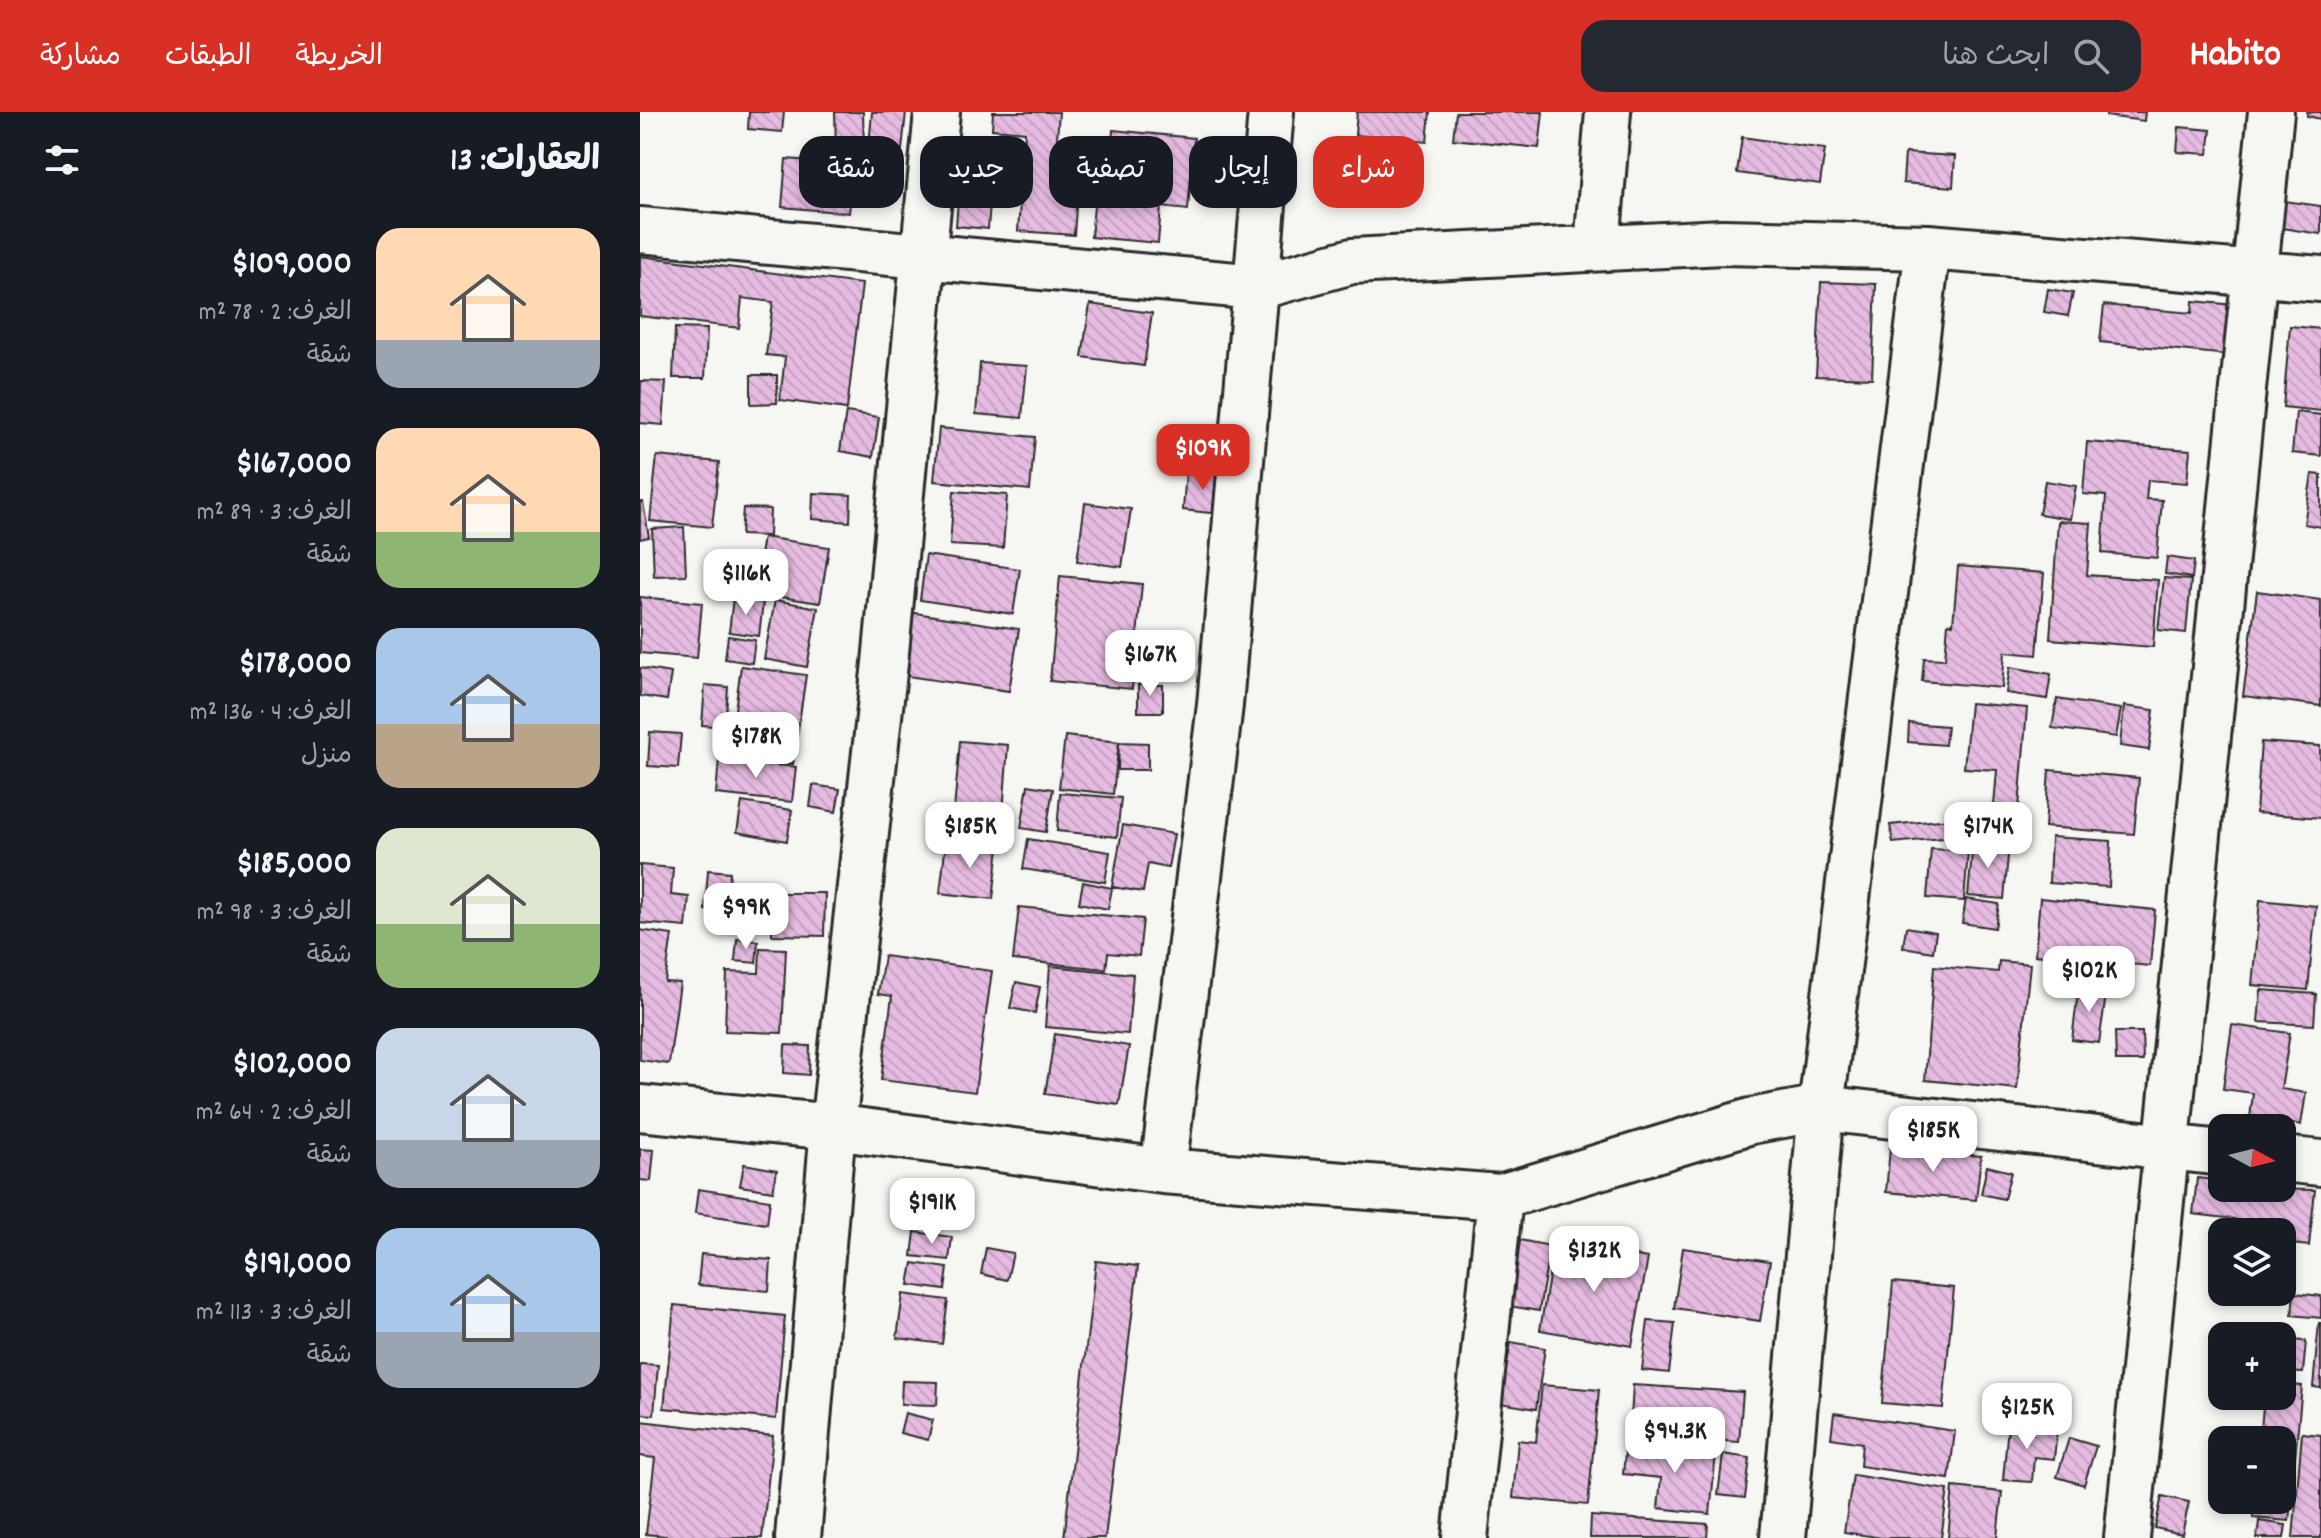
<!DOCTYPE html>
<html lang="ar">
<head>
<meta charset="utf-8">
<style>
	body { margin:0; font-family:Dekko,"Playpen Sans Arabic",sans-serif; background:#242831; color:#f1f3f6; direction:rtl; height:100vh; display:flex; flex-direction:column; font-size:30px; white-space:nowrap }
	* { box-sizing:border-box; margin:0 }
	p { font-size:26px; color:#9ea1a6 }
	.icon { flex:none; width:44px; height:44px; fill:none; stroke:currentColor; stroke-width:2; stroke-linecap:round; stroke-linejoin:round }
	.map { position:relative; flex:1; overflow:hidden; direction:ltr }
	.sheet { display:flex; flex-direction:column; background:#171b24; width:640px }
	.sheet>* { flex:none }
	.guide { position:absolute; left:24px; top:24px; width:760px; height:72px; direction:rtl; display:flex; gap:16px }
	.needle { width:52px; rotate:97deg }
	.fabs { position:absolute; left:1568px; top:1002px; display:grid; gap:16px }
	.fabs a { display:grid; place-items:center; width:88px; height:88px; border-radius:16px; background:#171b24; box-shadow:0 4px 12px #0003; font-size:40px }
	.price { position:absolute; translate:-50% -68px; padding:0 18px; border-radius:16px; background:#fff; color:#222; font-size:26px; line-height:52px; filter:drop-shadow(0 2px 4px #0008) }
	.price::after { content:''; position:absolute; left:50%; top:48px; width:24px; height:18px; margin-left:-12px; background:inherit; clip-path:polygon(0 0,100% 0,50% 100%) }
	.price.current { background:#d93025; color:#fff }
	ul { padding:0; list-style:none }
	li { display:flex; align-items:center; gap:24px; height:200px; padding:0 40px }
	li span { display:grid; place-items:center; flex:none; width:224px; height:160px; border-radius:24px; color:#555 }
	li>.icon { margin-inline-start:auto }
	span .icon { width:96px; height:96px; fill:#fffc; stroke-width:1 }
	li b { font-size:34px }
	h2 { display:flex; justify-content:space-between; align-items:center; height:96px; padding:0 40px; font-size:34px }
	.chip { padding:0 28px; border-radius:24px; background:#171b24; box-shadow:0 4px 12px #0003; font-size:28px; line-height:72px }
	.chip.current { background:#d93025; color:#fff }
	header { display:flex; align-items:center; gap:48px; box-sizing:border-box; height:112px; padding:0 40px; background:#d93025; color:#fff }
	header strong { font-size:38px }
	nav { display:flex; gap:44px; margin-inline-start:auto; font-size:28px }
	.search { width:560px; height:72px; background:#242831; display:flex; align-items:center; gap:20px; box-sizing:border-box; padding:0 28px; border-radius:24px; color:#9ea1a6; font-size:30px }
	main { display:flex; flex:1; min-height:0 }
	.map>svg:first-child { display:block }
	.building { fill:url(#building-back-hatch); stroke:#2b2b2b; stroke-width:2 }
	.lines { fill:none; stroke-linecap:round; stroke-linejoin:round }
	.minor-casing { stroke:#2b2b2b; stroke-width:50 }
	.minor { stroke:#f6f6f2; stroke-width:44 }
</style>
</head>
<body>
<header>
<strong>Habito</strong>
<div class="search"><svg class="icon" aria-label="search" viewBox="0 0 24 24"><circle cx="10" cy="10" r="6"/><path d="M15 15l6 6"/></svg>ابحث هنا</div>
<nav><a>الخريطة</a><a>الطبقات</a><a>مشاركة</a></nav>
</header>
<main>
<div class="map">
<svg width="1681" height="1426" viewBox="0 0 1681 1426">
	<defs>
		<pattern id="building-back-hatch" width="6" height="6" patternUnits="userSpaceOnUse" patternTransform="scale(2)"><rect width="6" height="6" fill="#e6bbe1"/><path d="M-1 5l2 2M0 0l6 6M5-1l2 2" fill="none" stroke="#c5a1c1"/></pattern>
	</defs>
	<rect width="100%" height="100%" fill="#f6f6f2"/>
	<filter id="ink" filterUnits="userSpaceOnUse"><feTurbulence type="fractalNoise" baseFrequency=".0125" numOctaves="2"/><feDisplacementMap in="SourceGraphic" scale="16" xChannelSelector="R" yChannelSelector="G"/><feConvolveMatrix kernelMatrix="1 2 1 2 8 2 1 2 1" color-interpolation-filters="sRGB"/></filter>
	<g filter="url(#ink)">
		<path class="building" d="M109,0H144L142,20L108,17Z
			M195,0H223L224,36L196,37Z
			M232,0H266L262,38L229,34Z
			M353,0H419L414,66L438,67L434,123L378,119L385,20L352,17Z
			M717,0H790L787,30L715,23Z
			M816,0H903L899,36L813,27Z
			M1466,0H1505L1504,9L1466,4Z
			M1667,0H1681V7L1667,4Z
			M1539,15L1571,18L1568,42L1537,40Z
			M473,18L554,26L548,98L521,95L518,131L451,125L459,43L471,45Z
			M1102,25L1185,37L1180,72L1097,61Z
			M1265,41L1315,44L1313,75L1263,71Z
			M146,47L214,52L209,101L142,95Z
			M318,88L350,91L348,117L316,114Z
			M1645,89L1681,94V122L1641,116Z
			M0,144L222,172L207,297L140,288L145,245L126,243L133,190L102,186L99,216L0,204Z
			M1181,170L1236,172L1232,266L1176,264Z
			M1408,177L1433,181L1428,204L1404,200Z
			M1553,189L1594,193L1588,243L1460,230L1464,193L1552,201Z
			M450,192L512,201L504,254L442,245Z
			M1650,214L1681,217V299L1643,295Z
			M35,216L67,217L65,266H33Z
			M340,251L387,254L382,306L336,302Z
			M111,263H137V291L111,292Z
			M1,269L26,270L23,313L0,311Z
			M206,300L239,305L233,345L200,339Z
			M1656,300L1681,303V344L1652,341Z
			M299,316L395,325L390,378L294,369Z
			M1447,330L1550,338L1547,371L1508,368L1506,387L1522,388L1517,446L1462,441L1466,384L1443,382Z
			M17,344L79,350L72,415L10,409Z
			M546,358L583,362L579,402L543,398Z
			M1672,362L1681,363V415L1664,412Z
			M1405,369L1436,374L1430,407L1399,402Z
			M314,379L367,383L363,436L310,433Z
			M173,381L211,383L210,410L172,407Z
			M0,390H3L9,425L0,427Z
			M445,391L491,397L482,455L437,449Z
			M103,396L130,397L129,424L101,423Z
			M1418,409L1451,411L1447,463L1518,468L1513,535L1410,527Z
			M44,415L46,463L14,464L12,417Z
			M123,425L189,435L180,491L114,481Z
			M75,442L98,446L92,485L69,482Z
			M286,443L380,457L373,502L280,488Z
			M1527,445L1554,449L1552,466L1525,462Z
			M1318,454L1404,461L1397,543L1365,540L1362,576L1282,569L1284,546L1305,547L1308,511L1313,512Z
			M420,464L502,472L492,577L410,569Z
			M1524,466L1551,468L1546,521L1518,518Z
			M1617,479L1681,488V594L1603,584Z
			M0,485L62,491L57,546L0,541Z
			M93,486L123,490L119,524L89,520Z
			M135,488L178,496L167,555L124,547Z
			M269,500L379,517L369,579L260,563Z
			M88,524L115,528L112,551L85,547Z
			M101,554L166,563L153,652L89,642Z
			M1370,555L1411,562L1407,587L1366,581Z
			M0,556L31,561L27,588L0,584Z
			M65,573L88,575L85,615L62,613Z
			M498,573H523V600H498Z
			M1417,587L1481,597L1476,625L1412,616Z
			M1330,591L1387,596L1379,696L1354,694L1357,658L1324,656Z
			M1484,594L1514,598L1509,638L1480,634Z
			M1269,611L1307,614L1305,633L1268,630Z
			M10,620L41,622L38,656L8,654Z
			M425,624L479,630L473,682L419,676Z
			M320,629L368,633L362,715L313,710Z
			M479,630L508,631V658H478Z
			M1621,630L1680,634L1681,706L1616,701Z
			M79,647L156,655L152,690L76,682Z
			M1409,658L1499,666L1494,722L1405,715Z
			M173,673L200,677L196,700L170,695Z
			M388,673L413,677L406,720L381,716Z
			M420,681L481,686L477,725L417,719Z
			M102,690L152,698L147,729L97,720Z
			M1320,706L1322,724L1253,731L1250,713Z
			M483,713L534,722L528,756L508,752L503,780L472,775Z
			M1411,725L1471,729L1469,775L1409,771Z
			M388,727L470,740L465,770L383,757Z
			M306,729L359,735L353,787L300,781Z
			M1333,730L1369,733L1364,787L1328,784Z
			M1291,737L1328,739L1324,789L1287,786Z
			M0,753L33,756L31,783L49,785L46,815L0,811Z
			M68,758L90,760L87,800L65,798Z
			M443,770L472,776L468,797L439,791Z
			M133,781H185L184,824L132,823Z
			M1400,786L1515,798L1510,854L1395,843Z
			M1326,787L1359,792L1355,816L1322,811Z
			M1620,788L1676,794L1668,878L1612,873Z
			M379,795L503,807L499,844L468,841L466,857L373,848Z
			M1266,815L1296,820L1293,840L1263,835Z
			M0,818L32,823L25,870L40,871L29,952L0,948Z
			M97,827L118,829L116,851L95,849Z
			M120,836L146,837L142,921L85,919L87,860L119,861Z
			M244,844L352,859L335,980L241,968L252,884L238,882Z
			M1359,849L1390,852L1377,977L1285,968L1294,854L1358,860Z
			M410,854L493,862L488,922L405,915Z
			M376,870L400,875L395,901L370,896Z
			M1439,872L1467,876L1459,931L1432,928Z
			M1621,878L1676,882L1674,913L1618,910Z
			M1592,913L1650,921L1641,977L1666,981L1661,1013L1610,1006L1613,981L1583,977Z
			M1475,920H1502L1503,949H1476Z
			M415,922L489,934L479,993L405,982Z
			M145,933L170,934L169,963L144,961Z
			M1250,1036L1341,1044L1336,1088L1246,1080Z
			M0,1037L14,1038L11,1069L0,1068Z
			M104,1052L137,1058L133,1079L100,1074Z
			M1347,1054L1371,1060L1364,1087L1341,1082Z
			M1557,1066L1582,1069V1076L1675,1078L1669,1134L1642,1131V1120H1593L1595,1107L1553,1102Z
			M58,1077L130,1088L127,1112L55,1101Z
			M275,1120L312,1125L309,1148L272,1144Z
			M880,1128L910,1134L899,1199L869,1194Z
			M915,1129L1008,1146L992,1234L900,1218Z
			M346,1136L373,1141L367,1168L341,1162Z
			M1043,1136L1130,1149L1120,1209L1034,1196Z
			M61,1142L131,1148L129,1179L58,1173Z
			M456,1149L498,1154L465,1426H424Z
			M273,1151L308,1156L305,1178L269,1173Z
			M1253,1170L1314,1176L1303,1296L1242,1291Z
			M1654,1181L1681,1184V1206L1652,1203Z
			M263,1182L308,1188L302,1232L257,1226Z
			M34,1193L145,1204L136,1307L24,1296Z
			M1008,1209L1035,1211L1029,1261L1002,1258Z
			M1679,1211H1681V1276L1673,1275Z
			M1644,1228L1666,1229L1663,1261L1642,1260Z
			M871,1230L905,1236L896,1297L860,1291Z
			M0,1252L18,1253L14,1303L0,1302Z
			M262,1269L298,1270L297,1293L261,1292Z
			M1642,1272L1662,1274L1649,1409L1613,1406L1614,1388H1642V1328H1620L1624,1284H1642Z
			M902,1273L959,1278L948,1393L873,1386L878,1328L896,1330Z
			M993,1273L1103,1280L1099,1330L990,1323Z
			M265,1301L293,1308L288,1328L260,1321Z
			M1194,1301L1315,1319L1309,1367L1220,1354L1222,1331L1191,1326Z
			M0,1309L133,1324L122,1426H45L6,1422L15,1346L0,1344Z
			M1368,1313L1417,1318L1414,1347L1394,1345L1392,1370L1363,1368Z
			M1662,1321L1681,1323V1426H1653Z
			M1429,1326L1456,1334L1444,1373L1417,1365Z
			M986,1331L1076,1341L1070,1402L1018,1396L1021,1366L983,1362Z
			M1083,1342L1110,1346L1105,1386L1078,1383Z
			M1213,1363L1308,1378L1301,1426H1242L1204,1420Z
			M1313,1375L1362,1380L1357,1426H1308Z
			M1522,1384L1549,1390L1542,1422L1515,1416Z
			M951,1404L1068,1412L1067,1426H950Z
			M1619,1409L1646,1413L1644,1426H1617Z"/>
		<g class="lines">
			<g class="minor-casing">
				<path id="minor" d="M0,118L617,175L712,149L1083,130L1288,135L1681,167
					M957,135L968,0
					M0,996L193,1015L523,1059L860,1085L1111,1009L1181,996L1582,1041
					M1642,1047L1681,1051
					M523,1059L580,593L631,0
					M158,1426L193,1015L245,551L297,0
					M825,1426L860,1085
					M1143,1426L1181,996L1288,135
					M1487,1426L1631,0"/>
			</g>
			<use href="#minor" class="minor"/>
		</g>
	</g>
</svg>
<div class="fabs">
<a><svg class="needle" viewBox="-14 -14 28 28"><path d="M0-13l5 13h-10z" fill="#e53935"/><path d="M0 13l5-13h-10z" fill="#9ea1a6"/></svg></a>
<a><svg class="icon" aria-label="layers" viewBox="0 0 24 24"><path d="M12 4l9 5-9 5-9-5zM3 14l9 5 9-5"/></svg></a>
<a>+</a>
<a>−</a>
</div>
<b class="price current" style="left:563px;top:380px">$109K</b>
<b class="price" style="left:106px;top:505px">$116K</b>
<b class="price" style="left:510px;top:586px">$167K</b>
<b class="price" style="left:116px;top:668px">$178K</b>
<b class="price" style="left:330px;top:758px">$185K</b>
<b class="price" style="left:1348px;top:758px">$174K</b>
<b class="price" style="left:106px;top:839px">$99K</b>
<b class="price" style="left:1449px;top:902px">$102K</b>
<b class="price" style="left:1293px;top:1062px">$185K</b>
<b class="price" style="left:292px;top:1134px">$191K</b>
<b class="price" style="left:954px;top:1182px">$132K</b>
<b class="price" style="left:1387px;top:1339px">$125K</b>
<b class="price" style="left:1035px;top:1363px">$94.3K</b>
<div class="guide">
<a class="chip current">شراء</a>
<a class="chip">إيجار</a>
<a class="chip">تصفية</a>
<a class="chip">جديد</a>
<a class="chip">شقة</a>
</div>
</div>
<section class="sheet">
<h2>العقارات: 13<svg class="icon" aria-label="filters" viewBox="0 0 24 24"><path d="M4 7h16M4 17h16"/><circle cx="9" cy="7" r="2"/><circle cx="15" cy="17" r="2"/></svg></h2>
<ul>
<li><span style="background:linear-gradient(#ffd9b3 70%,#9aa5b1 0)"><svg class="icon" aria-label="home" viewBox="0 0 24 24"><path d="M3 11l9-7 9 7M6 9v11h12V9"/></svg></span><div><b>$109,000</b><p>الغرف: 2 · 78 m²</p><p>شقة</p></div></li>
<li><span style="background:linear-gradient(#ffd9b3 65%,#8fb573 0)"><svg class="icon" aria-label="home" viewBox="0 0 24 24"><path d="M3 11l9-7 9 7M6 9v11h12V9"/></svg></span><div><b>$167,000</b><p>الغرف: 3 · 89 m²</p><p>شقة</p></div></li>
<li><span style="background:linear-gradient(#a9c7e8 60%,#b9a48a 0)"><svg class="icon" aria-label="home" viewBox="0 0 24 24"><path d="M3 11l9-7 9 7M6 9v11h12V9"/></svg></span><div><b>$178,000</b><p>الغرف: 4 · 136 m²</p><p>منزل</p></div></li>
<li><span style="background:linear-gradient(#dfe7d0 60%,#8fb573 0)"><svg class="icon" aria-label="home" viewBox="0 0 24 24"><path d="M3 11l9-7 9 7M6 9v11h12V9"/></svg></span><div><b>$185,000</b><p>الغرف: 3 · 98 m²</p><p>شقة</p></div></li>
<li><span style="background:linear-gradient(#c9d6e8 70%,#9aa5b1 0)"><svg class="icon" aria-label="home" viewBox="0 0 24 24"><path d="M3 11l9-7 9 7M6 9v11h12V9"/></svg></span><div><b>$102,000</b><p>الغرف: 2 · 64 m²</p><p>شقة</p></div></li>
<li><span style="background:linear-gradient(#a9c7e8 65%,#9aa5b1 0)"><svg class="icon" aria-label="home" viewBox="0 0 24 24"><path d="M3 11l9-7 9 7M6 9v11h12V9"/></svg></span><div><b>$191,000</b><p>الغرف: 3 · 113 m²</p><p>شقة</p></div></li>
</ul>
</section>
</main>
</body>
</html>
